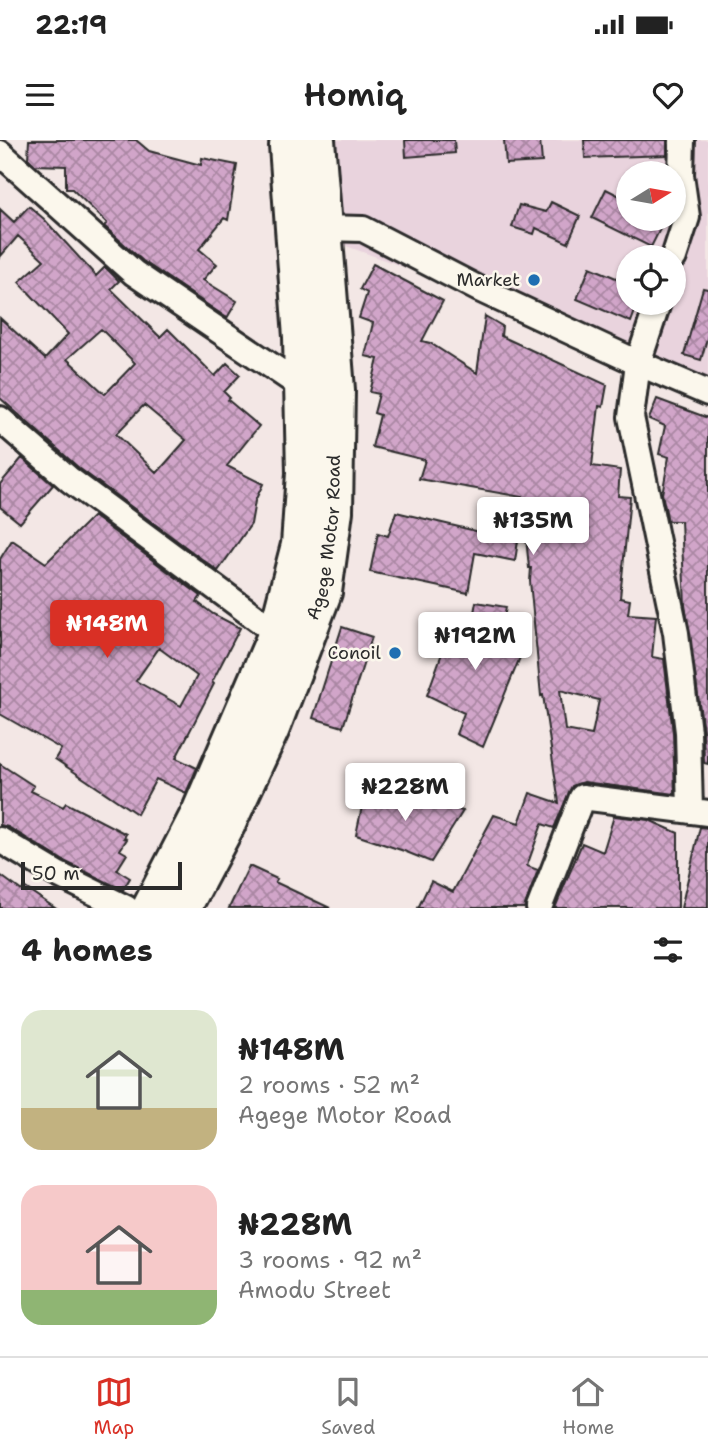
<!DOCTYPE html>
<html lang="en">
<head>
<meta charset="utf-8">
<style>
	body { margin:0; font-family:"Shantell Sans",sans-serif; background:#f6f6f6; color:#222; height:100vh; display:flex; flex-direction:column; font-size:26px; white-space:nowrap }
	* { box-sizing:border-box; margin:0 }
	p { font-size:23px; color:#767676 }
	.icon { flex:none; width:38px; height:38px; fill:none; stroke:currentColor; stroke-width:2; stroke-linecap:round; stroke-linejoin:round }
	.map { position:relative; height:768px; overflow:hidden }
	.details { display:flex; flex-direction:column; background:#fff; flex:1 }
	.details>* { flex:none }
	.needle { width:46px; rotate:79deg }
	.buttons { position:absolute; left:616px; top:21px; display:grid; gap:14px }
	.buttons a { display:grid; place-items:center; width:70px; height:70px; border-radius:50%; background:#fff; box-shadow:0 2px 5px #0004; font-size:35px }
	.scale { position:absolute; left:21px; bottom:18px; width:161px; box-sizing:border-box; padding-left:7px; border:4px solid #2b2b2b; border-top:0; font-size:19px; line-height:24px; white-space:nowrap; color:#2b2b2b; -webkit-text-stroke:5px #fbf7ec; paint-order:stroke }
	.price { position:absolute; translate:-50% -60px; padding:0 16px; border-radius:7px; background:#fff; color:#222; font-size:23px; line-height:46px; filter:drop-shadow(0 2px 4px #0008) }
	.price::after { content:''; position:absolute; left:50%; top:42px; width:21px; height:16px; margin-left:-10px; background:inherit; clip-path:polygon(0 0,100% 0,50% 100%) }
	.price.on { background:#d93025; color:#fff }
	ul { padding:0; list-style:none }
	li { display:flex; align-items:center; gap:21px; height:175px; padding:0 21px }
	li span { display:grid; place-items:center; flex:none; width:196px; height:140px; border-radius:21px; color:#555 }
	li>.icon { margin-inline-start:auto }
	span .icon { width:84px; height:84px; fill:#fffc; stroke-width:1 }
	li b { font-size:30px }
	h2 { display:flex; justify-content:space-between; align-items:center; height:84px; padding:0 21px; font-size:30px }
	.status { display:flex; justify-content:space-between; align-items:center; height:49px; padding:0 35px; background:#fff; direction:ltr }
	.status svg { height:19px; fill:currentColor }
	header { display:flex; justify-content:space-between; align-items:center; height:91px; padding:0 21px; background:#fff; font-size:32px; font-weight:600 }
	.menu { display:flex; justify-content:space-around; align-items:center; height:98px; border-top:2px solid #e0e0e0; background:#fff; font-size:19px; color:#767676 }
	.menu a { display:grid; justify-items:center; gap:4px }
	.menu .on { color:#d93025 }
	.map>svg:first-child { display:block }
	.built { fill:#e9d3dd; fill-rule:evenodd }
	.building { fill:url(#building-cross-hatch); stroke:#2b2b2b; stroke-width:2; fill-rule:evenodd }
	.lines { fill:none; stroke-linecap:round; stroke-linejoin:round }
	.minor-casing { stroke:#2b2b2b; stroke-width:30 }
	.trunk-casing { stroke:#2b2b2b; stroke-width:44 }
	.minor { stroke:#fbf7ec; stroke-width:24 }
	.trunk { stroke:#fbf7ec; stroke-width:38 }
	.poi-dot { fill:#1f6fb2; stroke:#fbf7ec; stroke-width:2.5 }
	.labels { text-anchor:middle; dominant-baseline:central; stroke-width:5; stroke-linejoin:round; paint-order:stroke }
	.poi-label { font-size:18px; fill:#2b2b2b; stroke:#fbf7ec; text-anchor:end }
	.street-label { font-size:18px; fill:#2b2b2b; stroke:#fbf7ec }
</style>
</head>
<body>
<div class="status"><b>22:19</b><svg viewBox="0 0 49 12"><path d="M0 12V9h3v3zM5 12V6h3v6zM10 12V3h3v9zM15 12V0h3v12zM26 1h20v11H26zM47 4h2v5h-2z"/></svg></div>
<header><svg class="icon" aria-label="menu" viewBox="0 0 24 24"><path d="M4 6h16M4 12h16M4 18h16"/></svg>Homiq<svg class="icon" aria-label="heart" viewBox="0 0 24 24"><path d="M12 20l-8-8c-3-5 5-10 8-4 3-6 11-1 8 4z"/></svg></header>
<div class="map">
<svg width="708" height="768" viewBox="0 0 708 768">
	<defs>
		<pattern id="building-cross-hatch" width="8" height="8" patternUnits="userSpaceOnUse" patternTransform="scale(1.75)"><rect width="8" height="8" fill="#d1a5c9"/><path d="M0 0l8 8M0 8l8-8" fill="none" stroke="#aa87a3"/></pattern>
	</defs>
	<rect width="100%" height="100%" fill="#f3e7e5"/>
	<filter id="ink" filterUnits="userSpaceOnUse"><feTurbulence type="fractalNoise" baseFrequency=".0143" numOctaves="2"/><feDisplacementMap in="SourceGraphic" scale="14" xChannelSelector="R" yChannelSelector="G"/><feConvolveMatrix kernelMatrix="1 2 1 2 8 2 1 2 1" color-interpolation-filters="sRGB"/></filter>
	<g filter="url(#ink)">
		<path class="built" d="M332,0H708V238L338,103ZM628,33H674V79H628ZM628,117H674V163H628Z"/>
		<path class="building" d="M29,0H136L149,11L201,25L202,18L237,25L228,80L224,78L199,109L217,124L203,140L237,161L227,178L143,121L104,86L107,83L72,49H66V26L35,25L28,18Z
			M405,0H454L455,13L406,17Z
			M504,0H540L542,22L506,24Z
			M584,0H667V15L585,18Z
			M606,49L628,60V79H665L651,107L592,78Z
			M551,62L580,76L568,103L536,88L534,94L512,87L519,65L546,72Z
			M29,66L44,79L96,136L105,127L119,141L111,149L160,197L168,189L215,236L227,223L240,235L224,252L230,258L228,260L259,286L227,326L263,344L255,361L251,384L218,431L79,328L0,258V178L45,219L68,194L19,142L44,120L18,96L0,117V69L14,82ZM101,189L135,223L105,254L67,219ZM144,265L186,300L157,333L116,294Z
			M373,124L443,161L422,201L430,203L477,233L485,176L502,186L501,196L607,245L603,267L599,266L592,326L620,330L618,356L630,357L620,458L630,460L628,474L656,476L652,517L664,519L673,593L675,654L584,642L572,646L554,688L542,684L527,726L538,730L524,768H418L431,741L453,752L494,675L519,683L530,653L559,663L543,555L541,556L530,441L531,428H529L524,377L520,376L522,357L419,339L425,320L372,307L380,275L374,273L379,254L370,252L378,219L365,216L373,183L359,178L367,153L360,149ZM560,550L599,560L592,595L565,590Z
			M590,127L628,143V163H638L631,182L577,159Z
			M703,148L708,149V195L701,220L684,215Z
			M657,259L708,278V624L704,623L703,590L685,465L681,381H668L662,354L669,317L659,314L665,286L649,279Z
			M22,318L53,345L20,383L0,367V344Z
			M396,372L518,401L515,421L475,413L468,453L370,432L378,393L388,396Z
			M93,376L201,456L197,462L213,474L240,488L212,542L214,544L176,618L197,628L186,653L156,639L137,674L55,619L61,609L0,574V419L12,400L46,423ZM159,508L197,536L181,566L136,541Z
			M476,462L506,467L497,515L523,510L483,607L456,594L464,573L427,555L445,505L440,502L473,478Z
			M342,487L372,497L343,587L313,578Z
			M0,624L34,646L31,651L63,667L66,663L126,694L124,698L127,699L120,710L127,714L117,730L130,738L123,750L64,721L8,687L0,685Z
			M366,647L409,658L408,660L463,671L431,722L404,711L356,695Z
			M614,676L649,680L678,693V768H555L582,703L603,712Z
			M700,687L708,688V768H681Z
			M249,726L277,739L275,742L330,768H229Z
			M0,735L22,751L24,747L55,768H0Z"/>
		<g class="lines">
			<g class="minor-casing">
				<path id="minor" d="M0,13L134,133L304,248
					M323,88L363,89L479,149L638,223L708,253
					M674,117L687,77L681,35L682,0
					M658,163L638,223L631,277L676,493L688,592L690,671
					M0,279L70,340L278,494
					M0,700L57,734L126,768
					M539,768L582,657L708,673"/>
			</g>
			<g class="trunk-casing">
				<g id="trunk">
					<path d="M152,768L201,673L278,494L301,405L306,333L303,197L289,6"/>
					<path id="s1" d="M181,768L226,683L270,588L322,452L333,371L335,250L315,0"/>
				</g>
			</g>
			<use href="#minor" class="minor"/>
			<use href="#trunk" class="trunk"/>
		</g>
	</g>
	<g class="poi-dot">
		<circle cx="534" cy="140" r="7"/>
		<circle cx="395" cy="513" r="7"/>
	</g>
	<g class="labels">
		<g class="poi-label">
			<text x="520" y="140">Market</text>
			<text x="381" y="513">Conoil</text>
		</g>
		<g class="street-label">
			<text stroke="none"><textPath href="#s1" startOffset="401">Agege Motor Road</textPath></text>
		</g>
	</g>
</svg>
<div class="buttons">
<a><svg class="needle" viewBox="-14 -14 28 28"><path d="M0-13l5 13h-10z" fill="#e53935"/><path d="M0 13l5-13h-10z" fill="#767676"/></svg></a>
<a><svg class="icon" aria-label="locate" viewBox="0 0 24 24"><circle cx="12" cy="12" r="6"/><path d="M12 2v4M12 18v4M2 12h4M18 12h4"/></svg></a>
</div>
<div class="scale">50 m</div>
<b class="price" style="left:533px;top:417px">₦135M</b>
<b class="price on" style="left:107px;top:520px">₦148M</b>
<b class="price" style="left:475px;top:532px">₦192M</b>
<b class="price" style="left:405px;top:683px">₦228M</b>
</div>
<section class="details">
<h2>4 homes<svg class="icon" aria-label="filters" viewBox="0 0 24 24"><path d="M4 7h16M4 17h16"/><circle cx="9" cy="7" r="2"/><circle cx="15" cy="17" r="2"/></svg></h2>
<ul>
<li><span style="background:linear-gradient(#dfe7d0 70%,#c2b280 0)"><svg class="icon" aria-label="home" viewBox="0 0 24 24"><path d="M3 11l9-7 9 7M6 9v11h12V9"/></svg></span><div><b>₦148M</b><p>2 rooms · 52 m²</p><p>Agege Motor Road</p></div></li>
<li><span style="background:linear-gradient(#f6c9c9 75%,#8fb573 0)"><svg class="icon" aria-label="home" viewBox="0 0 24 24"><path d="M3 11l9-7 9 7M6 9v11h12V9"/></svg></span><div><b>₦228M</b><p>3 rooms · 92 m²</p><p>Amodu Street</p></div></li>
</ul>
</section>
<nav class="menu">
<a class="on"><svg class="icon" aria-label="map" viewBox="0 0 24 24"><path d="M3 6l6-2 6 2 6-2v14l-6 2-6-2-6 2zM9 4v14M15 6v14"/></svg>Map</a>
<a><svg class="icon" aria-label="saved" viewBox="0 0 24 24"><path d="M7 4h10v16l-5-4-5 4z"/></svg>Saved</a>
<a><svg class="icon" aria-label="home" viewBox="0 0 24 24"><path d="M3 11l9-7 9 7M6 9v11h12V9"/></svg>Home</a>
</nav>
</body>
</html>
